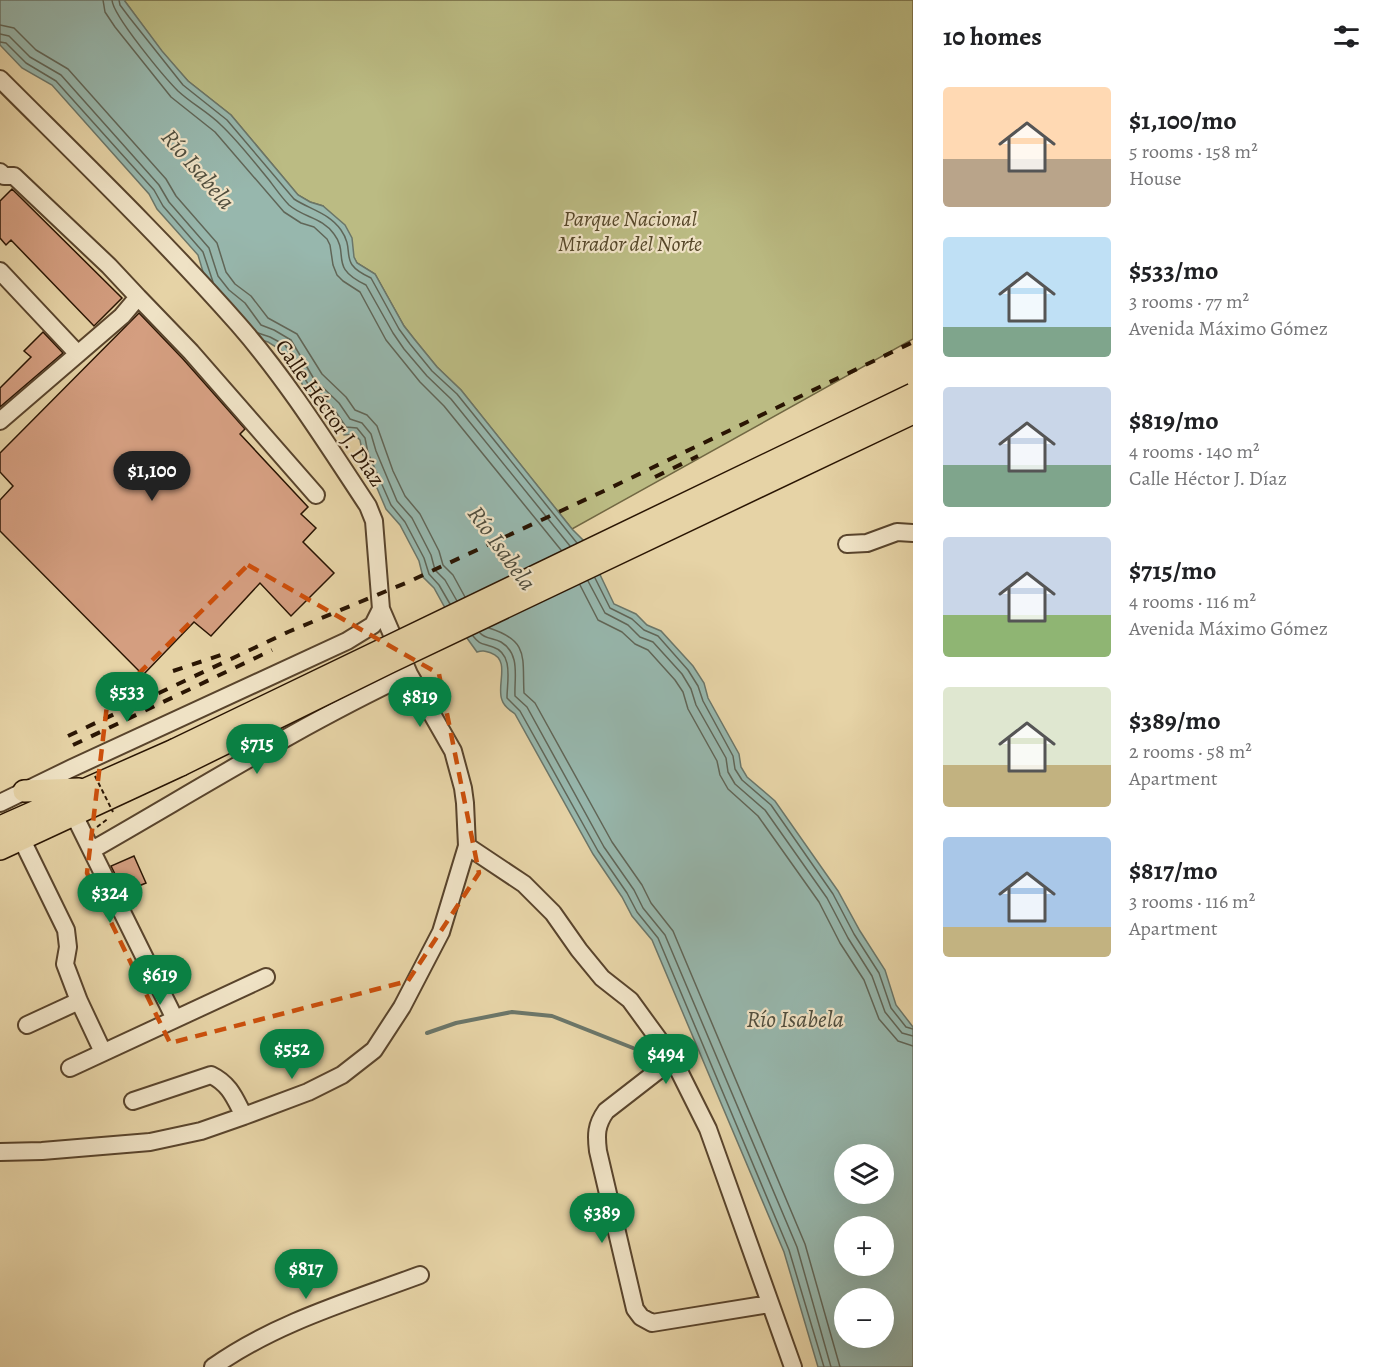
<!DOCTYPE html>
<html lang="en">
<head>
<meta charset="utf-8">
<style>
	body { margin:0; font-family:Alegreya,serif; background:#f2f2f2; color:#202124; height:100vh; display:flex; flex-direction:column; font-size:22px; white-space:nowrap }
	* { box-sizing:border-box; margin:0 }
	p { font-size:20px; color:#757577 }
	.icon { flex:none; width:33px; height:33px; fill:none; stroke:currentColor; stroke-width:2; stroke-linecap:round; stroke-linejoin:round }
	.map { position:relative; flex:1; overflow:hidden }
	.drawer { display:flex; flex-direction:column; background:#fff; width:480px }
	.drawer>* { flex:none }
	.controls { position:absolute; left:834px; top:1144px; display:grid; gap:12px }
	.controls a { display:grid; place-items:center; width:60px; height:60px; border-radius:50%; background:#fff; box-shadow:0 6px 24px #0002; font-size:30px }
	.price { position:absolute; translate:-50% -51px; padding:0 14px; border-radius:21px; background:#0b8043; color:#fff; font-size:20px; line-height:39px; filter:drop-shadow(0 2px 3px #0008) }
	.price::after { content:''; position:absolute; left:50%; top:36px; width:18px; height:14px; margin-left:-9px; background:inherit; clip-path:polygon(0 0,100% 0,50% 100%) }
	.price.on { background:#222; color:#fff }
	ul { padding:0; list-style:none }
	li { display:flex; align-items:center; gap:18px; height:150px; padding:0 30px }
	li span { display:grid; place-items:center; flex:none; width:168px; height:120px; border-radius:6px; color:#555 }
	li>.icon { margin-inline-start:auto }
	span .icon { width:72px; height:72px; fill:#fffc; stroke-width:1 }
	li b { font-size:26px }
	h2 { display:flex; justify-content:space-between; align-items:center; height:72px; padding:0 30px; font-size:26px }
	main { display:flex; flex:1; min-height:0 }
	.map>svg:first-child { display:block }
	.green { fill:#bbbb83; stroke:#726843; stroke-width:1.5 }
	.water { fill:#97b7ad; stroke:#6b7669; stroke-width:1.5; fill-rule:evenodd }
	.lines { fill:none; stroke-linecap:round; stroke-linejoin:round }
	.shore { stroke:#606658; stroke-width:1.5 }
	.stream { stroke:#6b7669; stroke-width:4 }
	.building { fill:#d49e80; stroke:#2a1503; stroke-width:1.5 }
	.minor-casing { stroke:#59442c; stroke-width:20 }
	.major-casing { stroke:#2a1503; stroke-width:24 }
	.path { stroke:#2a1503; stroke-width:2; stroke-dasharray:4.5 3; stroke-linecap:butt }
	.minor { stroke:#efe2c5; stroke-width:16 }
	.major { stroke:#e6d3a6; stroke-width:21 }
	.rail { stroke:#2a1503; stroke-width:4; stroke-dasharray:10 10; stroke-linecap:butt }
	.major-bridge-casing { stroke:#2a1503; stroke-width:24; stroke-linecap:butt }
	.path-bridge { stroke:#2a1503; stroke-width:2; stroke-dasharray:4.5 3; stroke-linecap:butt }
	.major-bridge { stroke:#e6d3a6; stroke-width:21 }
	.marked { fill:none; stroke:#cc4f0b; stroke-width:4.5; stroke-dasharray:12 8; stroke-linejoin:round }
	.labels { text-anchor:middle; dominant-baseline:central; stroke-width:4.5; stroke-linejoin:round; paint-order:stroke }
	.park-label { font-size:22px; font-style:italic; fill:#564729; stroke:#efe2c5 }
	.street-label { font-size:22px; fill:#2a1503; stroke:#efe2c5 }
	.water-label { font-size:24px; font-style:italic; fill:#504e3e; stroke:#efe2c5 }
</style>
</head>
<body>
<main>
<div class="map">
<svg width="913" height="1367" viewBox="0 0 913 1367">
	<rect width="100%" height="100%" fill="#e6d3a6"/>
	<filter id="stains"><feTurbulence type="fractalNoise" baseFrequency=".00333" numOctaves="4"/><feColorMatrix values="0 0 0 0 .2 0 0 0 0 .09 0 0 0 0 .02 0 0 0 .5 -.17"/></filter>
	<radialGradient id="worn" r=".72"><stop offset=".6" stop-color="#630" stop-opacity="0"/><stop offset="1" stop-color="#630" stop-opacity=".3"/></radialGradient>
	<path class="green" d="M124,0H913V339L572,529L461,390L437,367L415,340L404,326L375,274L357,263L323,206L310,202L298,195L231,115L188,81L162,52Z"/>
	<path class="water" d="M0,0H124L162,51L188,81L231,115L298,195L310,202L323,206L345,225L352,238L354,257L357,263L375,274L404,326L415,340L437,367L461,390L572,529L584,541L614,604L636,614L647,625L661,631L693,666L704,683L708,698L739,754L741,767L747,777L775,801L838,891L860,931L885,970L896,1005L913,1027V1367H818L784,1252L652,940L632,916L622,897L593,854L515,714C510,710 504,707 502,700C496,686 511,660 491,653C485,651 483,650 477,652L444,606L434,588L423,577L419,561L400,525L386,509L363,455L360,440L354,434L344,435L329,413L304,387L281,350L268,342L252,337L206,282L198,255L157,209L149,194L52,85L22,68L0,45ZM844,1155H884V1194H844ZM844,1227H884V1266H844ZM844,1299H884V1338H844Z"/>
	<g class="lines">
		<path class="shore" d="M103,0L105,12L115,27L171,97L215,132L284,212L301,223L314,227L327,239L330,245L333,265L337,275L343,281L360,292L386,340L420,382L444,406L561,550
			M112,0C113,16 165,78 178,91C192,104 208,112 221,125C239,142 254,162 269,180C275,188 282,198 289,205C304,218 322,217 334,234C350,255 328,267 366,285L393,333L404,349L427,376L451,399L570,546
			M119,0L120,5L129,17L183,85L227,120L294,199C311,210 329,213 341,230C357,253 336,262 371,278L399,329L410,344L432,371L457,394L577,543
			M0,25L14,28L36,50L68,69L166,179L176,196L217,243L226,272L235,284L251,296L268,318L297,334L322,374L346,397L355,410L367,415L377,426L393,471L405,496L420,514L439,551L443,565L453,575L465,597
			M0,34L9,36L30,57L61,75L159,185L169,202L209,248L218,276L229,290L245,303L261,325L274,330L291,340L314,379L339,403L350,419L362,423L371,434L376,451L397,501L412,518L431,555L435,570L445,580L457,601
			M0,42L6,43L26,63L56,81L154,190L163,206L203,252L213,282
			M258,333L270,337L285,345L308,384L334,409L346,427L357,428L365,438L368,453L391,505L405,522L424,558L429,574L439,585L450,604
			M595,578L610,608L632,619L644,630L658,636L688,670L698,686L703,701L733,756L735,769L742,780L771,805L833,894L854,934L879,973L891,1008L906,1027L913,1029
			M588,581L605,613L628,625L640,637L653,642L682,674L691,689L696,705L726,758L728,772L735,784L765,810L827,898L848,938L872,976L885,1012L902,1033L913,1036
			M580,585L598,620L622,632L635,644L648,650L675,680L683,692L688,709L717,761L720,775L728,789L758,816L819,902L840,943L864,980L879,1019L898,1041L913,1046
			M489,628C530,641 522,658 524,693L535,703L612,842L642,885L651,903L673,931L805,1244L840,1367
			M480,633C485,639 494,638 501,642C521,654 514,678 515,696L527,707L604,847L634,890L643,908L665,935L797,1247L831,1367
			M473,636C480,645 482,643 493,647C514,654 507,681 507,698L520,711L598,851L627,893L637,912L658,938L789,1250L824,1367"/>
		<path class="stream" d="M427,1033L456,1023L512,1012L552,1016L633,1048"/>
	</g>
	<path class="building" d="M12,189L122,298L94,326L11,240L6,245L0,238V201Z
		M139,313L183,359L245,429L240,434L308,507L301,514L316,528L303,542L334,573L291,616L260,583L211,636L194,622L143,675L0,531V500L13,486L0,472V453Z
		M43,332L63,353L0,407V388L31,357L24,351Z
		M134,856L146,883L124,892L111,866Z"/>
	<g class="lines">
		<g class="minor-casing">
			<path id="minor" d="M0,79C81,160 163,239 238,324C287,380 327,444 368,506L374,521L381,609L409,674L453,751L463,788L465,803L467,846L441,932L402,1007L374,1050L342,1075L308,1092L244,1116L201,1131L150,1142L42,1151L0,1152
				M0,172L4,176H14L109,266L138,297L122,316L0,421
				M0,271L78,354
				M138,297L191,352L316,495
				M847,544L867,543L897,532L913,533
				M0,803L72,768L347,641L373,625L381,609
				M74,815L175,1019
				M22,840L66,930L68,947L65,964L79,1001L103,1052
				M467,846L524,884L553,913L579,950L602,978L630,1000L673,1059L708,1129L793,1367
				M92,850C197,790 299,726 409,674
				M27,1025L79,1001
				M673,1059L606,1111C596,1125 596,1135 598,1151L635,1309L641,1317L652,1323L769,1304
				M70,1068L266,977
				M133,1101L211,1075C230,1084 235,1099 244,1116
				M213,1367C275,1323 350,1301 420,1275"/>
		</g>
		<g class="major-casing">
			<path id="major" d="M24,791L79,789
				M0,827L174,750
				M0,849L181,765"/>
		</g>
		<path class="path" d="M97,827L109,818"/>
		<use href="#minor" class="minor"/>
		<use href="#major" class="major"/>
		<path class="rail" d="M655,477L698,456
			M173,671L227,653
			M68,736L288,632L408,582L606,490L913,342
			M73,745L272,650"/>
		<g class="major-bridge-casing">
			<path id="major-bridge" d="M174,750L913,394
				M181,765L390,662L913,413"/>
		</g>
		<path class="path-bridge" d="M95,776L113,812"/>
		<use href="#major-bridge" class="major-bridge"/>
	</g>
	<path class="marked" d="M248,565L439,674L479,873L408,981L170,1043L87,873L107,705Z"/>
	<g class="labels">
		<g class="park-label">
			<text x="630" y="219">Parque Nacional<tspan x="630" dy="25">Mirador del Norte</tspan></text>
		</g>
		<g class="street-label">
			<text transform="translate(330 413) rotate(55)">Calle Héctor J. Díaz</text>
		</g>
		<g class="water-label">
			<text transform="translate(198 169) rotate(49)">Río Isabela</text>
			<text transform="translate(502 548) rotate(54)">Río Isabela</text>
			<text x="795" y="1019">Río Isabela</text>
		</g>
	</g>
	<rect width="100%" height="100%" filter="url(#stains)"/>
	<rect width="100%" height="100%" fill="url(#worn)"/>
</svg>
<div class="controls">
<a><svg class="icon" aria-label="layers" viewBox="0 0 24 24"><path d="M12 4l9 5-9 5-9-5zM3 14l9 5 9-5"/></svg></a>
<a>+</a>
<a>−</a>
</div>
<b class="price on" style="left:152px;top:502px">$1,100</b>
<b class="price" style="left:127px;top:723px">$533</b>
<b class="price" style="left:420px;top:728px">$819</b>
<b class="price" style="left:257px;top:775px">$715</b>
<b class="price" style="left:110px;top:924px">$324</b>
<b class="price" style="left:160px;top:1006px">$619</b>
<b class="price" style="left:292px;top:1080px">$552</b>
<b class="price" style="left:666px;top:1085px">$494</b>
<b class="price" style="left:602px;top:1244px">$389</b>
<b class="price" style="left:306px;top:1300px">$817</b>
</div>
<section class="drawer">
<h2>10 homes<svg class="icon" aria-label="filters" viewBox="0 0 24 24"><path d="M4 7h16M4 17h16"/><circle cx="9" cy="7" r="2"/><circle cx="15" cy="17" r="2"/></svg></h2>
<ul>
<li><span style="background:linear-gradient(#ffd9b3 60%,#b9a48a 0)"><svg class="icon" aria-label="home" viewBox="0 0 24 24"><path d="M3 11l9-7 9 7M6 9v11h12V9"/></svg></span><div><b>$1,100/mo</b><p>5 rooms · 158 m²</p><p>House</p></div></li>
<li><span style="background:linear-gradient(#bfe0f5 75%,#7fa58c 0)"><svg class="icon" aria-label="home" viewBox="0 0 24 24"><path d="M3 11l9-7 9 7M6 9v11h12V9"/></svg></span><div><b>$533/mo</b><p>3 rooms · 77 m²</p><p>Avenida Máximo Gómez</p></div></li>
<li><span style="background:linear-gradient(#c9d6e8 65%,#7fa58c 0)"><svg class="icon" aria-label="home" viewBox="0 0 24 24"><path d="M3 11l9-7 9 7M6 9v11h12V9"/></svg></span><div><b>$819/mo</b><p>4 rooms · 140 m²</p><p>Calle Héctor J. Díaz</p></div></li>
<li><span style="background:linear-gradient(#c9d6e8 65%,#8fb573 0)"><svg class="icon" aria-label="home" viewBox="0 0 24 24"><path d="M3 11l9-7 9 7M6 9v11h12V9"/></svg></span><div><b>$715/mo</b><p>4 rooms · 116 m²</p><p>Avenida Máximo Gómez</p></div></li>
<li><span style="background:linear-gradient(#dfe7d0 65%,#c2b280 0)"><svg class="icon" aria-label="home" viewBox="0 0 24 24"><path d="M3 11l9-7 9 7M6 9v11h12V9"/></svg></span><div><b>$389/mo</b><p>2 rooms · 58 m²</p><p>Apartment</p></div></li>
<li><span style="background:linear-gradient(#a9c7e8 75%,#c2b280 0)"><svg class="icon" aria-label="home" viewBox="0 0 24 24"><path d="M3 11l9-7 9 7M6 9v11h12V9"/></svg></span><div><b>$817/mo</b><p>3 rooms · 116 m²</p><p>Apartment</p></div></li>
</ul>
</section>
</main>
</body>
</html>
